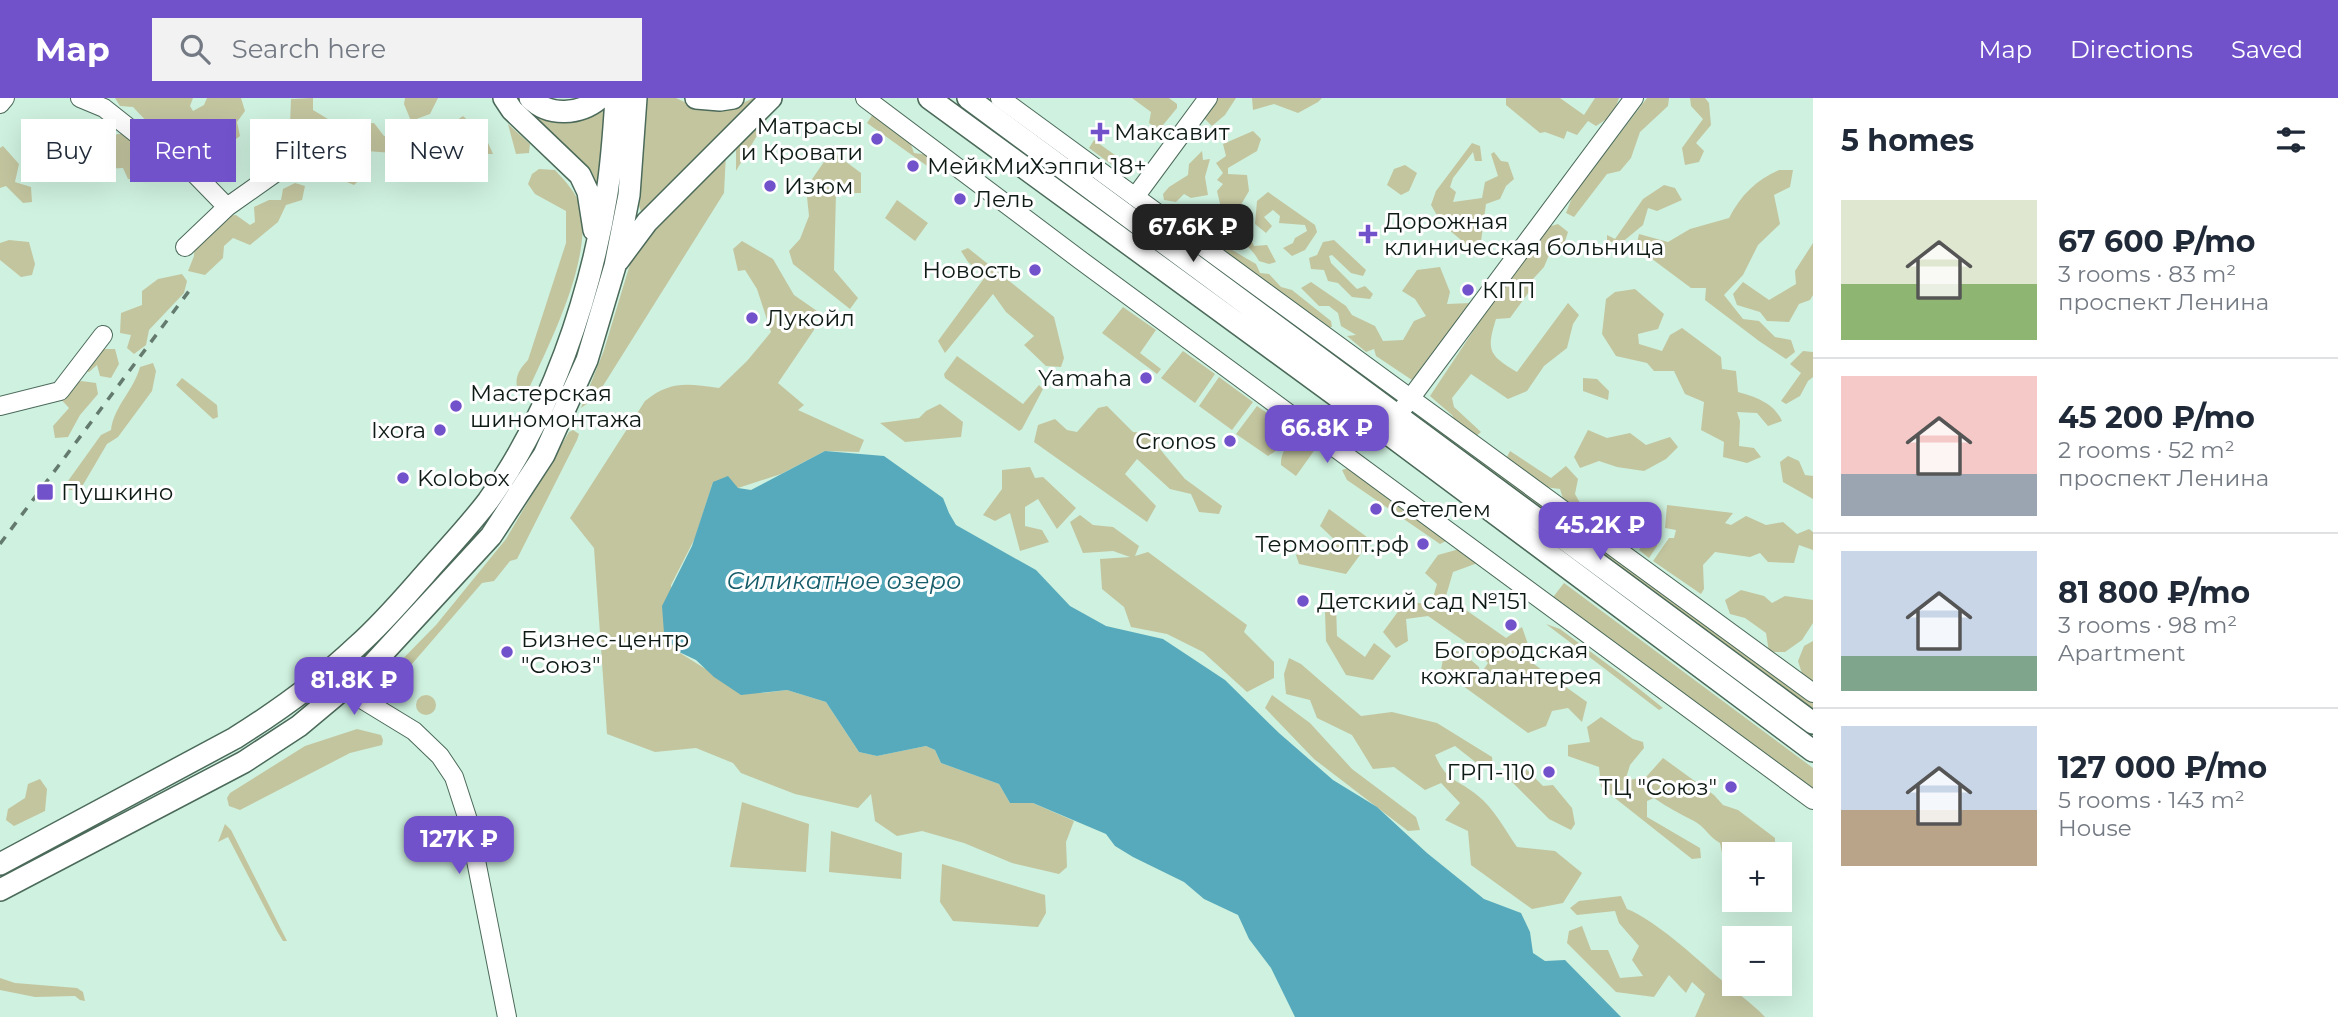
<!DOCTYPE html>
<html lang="en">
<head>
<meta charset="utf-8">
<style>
	body { margin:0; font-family:Montserrat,sans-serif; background:#f2f2f3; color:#1f2937; height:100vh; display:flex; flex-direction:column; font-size:26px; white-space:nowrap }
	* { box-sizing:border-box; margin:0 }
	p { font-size:23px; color:#747a83 }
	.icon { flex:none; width:38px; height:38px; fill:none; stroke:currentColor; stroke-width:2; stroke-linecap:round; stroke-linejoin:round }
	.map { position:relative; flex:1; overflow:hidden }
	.details { display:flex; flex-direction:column; background:#fff; width:525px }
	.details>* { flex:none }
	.guide { position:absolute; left:21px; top:21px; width:665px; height:63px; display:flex; gap:14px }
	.controls { position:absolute; left:1722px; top:744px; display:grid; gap:14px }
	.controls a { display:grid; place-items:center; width:70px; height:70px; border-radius:0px; background:#fff; box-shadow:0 7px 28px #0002; font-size:35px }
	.price { position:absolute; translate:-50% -60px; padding:0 16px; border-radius:14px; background:#7152cb; color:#fff; font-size:23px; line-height:46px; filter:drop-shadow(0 2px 4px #0008) }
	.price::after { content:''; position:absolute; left:50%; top:42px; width:21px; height:16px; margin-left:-10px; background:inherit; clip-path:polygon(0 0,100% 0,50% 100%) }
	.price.active { background:#222; color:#fff }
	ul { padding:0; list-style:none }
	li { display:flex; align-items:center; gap:21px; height:175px; padding:0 28px }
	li+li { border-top:2px solid #e0e1e3 }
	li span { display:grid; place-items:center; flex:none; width:196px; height:140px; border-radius:0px; color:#555 }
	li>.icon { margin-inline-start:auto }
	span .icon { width:84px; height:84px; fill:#fffc; stroke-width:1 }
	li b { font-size:30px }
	h2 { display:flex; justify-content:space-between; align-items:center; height:84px; padding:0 28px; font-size:30px }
	.tag { padding:0 24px; border-radius:0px; background:#fff; box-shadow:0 7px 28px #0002; font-size:24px; line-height:63px }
	.tag.active { background:#7152cb; color:#fff }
	header { display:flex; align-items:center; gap:42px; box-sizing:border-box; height:98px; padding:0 35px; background:#7152cb; color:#fff }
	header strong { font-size:33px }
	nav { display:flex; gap:38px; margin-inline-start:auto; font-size:24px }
	.search { width:490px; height:63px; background:#f2f2f3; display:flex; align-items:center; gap:18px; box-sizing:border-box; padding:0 24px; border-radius:0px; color:#747a83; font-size:26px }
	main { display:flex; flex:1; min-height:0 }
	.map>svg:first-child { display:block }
	.green { fill:#c3c59f }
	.water { fill:#57aabc }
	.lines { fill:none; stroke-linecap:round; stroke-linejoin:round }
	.minor-casing { stroke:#4b6a5a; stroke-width:20 }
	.major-casing { stroke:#4b6a5a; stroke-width:24 }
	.minor { stroke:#fff; stroke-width:18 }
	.major { stroke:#fff; stroke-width:21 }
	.rail { stroke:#647a6f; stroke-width:3.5; stroke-dasharray:9 9; stroke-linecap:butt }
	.poi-dot { fill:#7152cb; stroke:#fff; stroke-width:2.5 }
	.labels { text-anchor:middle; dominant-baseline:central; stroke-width:6; stroke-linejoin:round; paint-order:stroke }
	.poi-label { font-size:23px; fill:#0e1a14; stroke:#fff; text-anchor:start }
	.water-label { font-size:24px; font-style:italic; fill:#165c69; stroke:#fff }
</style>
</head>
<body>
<header>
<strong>Map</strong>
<div class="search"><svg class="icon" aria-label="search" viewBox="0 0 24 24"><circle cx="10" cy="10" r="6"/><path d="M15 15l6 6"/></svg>Search here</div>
<nav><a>Map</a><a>Directions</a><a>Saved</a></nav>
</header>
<main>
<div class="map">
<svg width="1813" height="919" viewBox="0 0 1813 919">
	<rect width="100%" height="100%" fill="#cff1df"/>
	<path class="green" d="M115,0H193L190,8L193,13L204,7L207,0H241L245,13L237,24L240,38L231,45L217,31L194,50L175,55L163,30L151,28L133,9L120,8Z
		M313,0V12L338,27L374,25L384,38L404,40L408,46L393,55L366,53L361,80L354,87L342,82V65L330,62L313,82L301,83L298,70L316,48L299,42L290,27L291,1Z
		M405,0H438L430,16L411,23L404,6Z
		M514,0H521L530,10L608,5L601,82L595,84L571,54L520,9Z
		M644,0H676L693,8L739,7L753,0H763L642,116L639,108Z
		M1132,0H1169L1177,6V10L1159,32L1149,25L1151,14Z
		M1216,0H1236L1225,17L1212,28L1203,19Z
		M1252,0H1322L1318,4L1298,15L1274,6L1253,12Z
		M1506,0H1560L1584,17L1595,0H1619L1613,17L1596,28L1588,23L1577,37L1567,33L1564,41L1545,34L1540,35L1506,7Z
		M1647,0H1669L1668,8L1640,34L1631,60L1620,73L1607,76L1574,119L1566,115L1573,97Z
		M1690,0H1705L1709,5L1711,27L1696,45L1704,53L1699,64L1685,67L1682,50L1703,21L1691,8Z
		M774,9L736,73V47Z
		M873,16L910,44L914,55L929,57L939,64L937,75L867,25Z
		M463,18L485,38L493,56H452L439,34Z
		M508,26L530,46L529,55L516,56Z
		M63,32C65,49 59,54 43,60L38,47L47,33Z
		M1253,33L1261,41L1257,53L1228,70V76L1247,77L1249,93L1235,117L1226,123L1234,127L1235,134L1249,137L1254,148L1267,147L1276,164L1269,166L1259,163C1250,146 1231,136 1216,124L1221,110L1217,93L1223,86L1217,82L1223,75L1216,65L1226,58L1223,46Z
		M117,36H133L169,62L161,75H148L140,82L128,81L123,70L104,71L102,55Z
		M434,36L443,45L449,55H421L418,49Z
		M1094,42L1133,70L1127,78L1089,50Z
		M1472,45L1480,48L1482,63H1475L1473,54L1453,80L1450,89L1456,94L1453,104L1482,100L1485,84L1498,78L1491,56L1494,54L1501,63L1508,64L1514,81L1506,88L1500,101L1486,106L1480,151L1474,153L1442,126L1431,107L1436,93Z
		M3,48L19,66L15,84L31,89L32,104L23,105L6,88L0,90V50Z
		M1202,53L1203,62L1210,61L1205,79L1208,97L1191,100L1184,96L1176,104L1164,102L1163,96L1169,89L1188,77L1189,66Z
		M726,55L724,95L596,299L581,310L604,252L634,153Z
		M837,57L861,75V95H836L834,172L858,200L850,211L793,166L789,153L800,141L809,118L807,99L808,87L828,58Z
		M1405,67L1417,75L1409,93L1401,97L1387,87L1394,71Z
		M539,71L555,72C564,82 577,95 580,108C594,160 548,248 527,295H520C512,283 519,271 528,262L566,145V113L535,96L528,86L532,76Z
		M1779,72H1793L1790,89L1774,97L1780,126L1758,147L1743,177L1724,197L1743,221L1759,223L1775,239L1791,242L1795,254L1786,261L1759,243L1705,202L1706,190H1691L1636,149L1639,136L1668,144L1690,131L1729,120C1741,97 1756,82 1779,72Z
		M295,85L305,88L302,102L286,107L278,124L250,147L233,140L224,148L223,160L205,177L188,173L194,158L195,142L215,118L236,117L250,127L255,124L254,109L269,102H281L283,91Z
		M1664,87L1675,90L1682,102L1657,113L1648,110L1643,127L1620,146L1607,143V137L1615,141L1643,101Z
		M1268,94L1315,127L1317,134L1305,152L1292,158L1283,150L1293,145L1295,140L1307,133L1305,127L1279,125L1280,118L1273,112L1264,119L1272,128L1266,135L1255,126L1257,103Z
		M1120,95L1398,300L1396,303L1393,302L1116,100Z
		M897,102L928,125L915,143L885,120Z
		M1186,117H1192L1205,132L1220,139L1232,152L1256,166L1260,175L1269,176L1281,189L1292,192L1331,223L1332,229H1326L1319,221C1300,216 1289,209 1278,192L1267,190L1182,133Z
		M1558,126L1568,134L1564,146L1552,150L1544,169L1533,181L1529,194L1510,220L1496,221C1486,253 1489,257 1517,274L1568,205L1579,217L1573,226L1567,250L1544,268L1527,293L1508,301L1471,276L1452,300L1454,309L1481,334L1475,339L1467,343L1452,317L1430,298L1541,131Z
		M9,142L29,144L35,166L32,177L21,179L0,162V145Z
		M1334,142L1366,172L1363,178L1351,175L1332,157L1329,158L1331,165L1357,191L1365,188L1373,196L1370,201L1352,199L1338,185L1328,183L1324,172L1311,171L1309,160L1317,157L1323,144Z
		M742,143L773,161L794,197L817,213L814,232L778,285L804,307L798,312L864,342L859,354L825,353L781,376L738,390L713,384L695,440L671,487L677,553L704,570L763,595L787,592L826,604L859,654L877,658L926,648L935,652L941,665L999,686L1010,705H1033L1074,723L1066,744L1067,769L1059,776L1012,765L964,745L922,733L897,738L875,723L871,696L858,710L795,696L741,675L733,665L696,650L655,654L607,636L594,450L570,420L645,303C671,282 688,286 719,290L747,263L771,234L757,191L745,172L738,173L733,151Z
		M1813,145V197L1810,202L1799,206L1789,224L1767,223L1760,214L1737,207L1733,196L1743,184L1769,202L1796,186L1795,173Z
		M968,150L1054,219L1064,260L1061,269L1046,268L1024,247L1034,238L1006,214L993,196L945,255L938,243L985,179L968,164L961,153Z
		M1440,169L1450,194L1447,206L1471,205L1420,271L1419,277L1412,282L1376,258L1374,251L1366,254L1347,238L1356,237L1341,228L1338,215L1329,208H1319L1301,190L1311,184L1346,208L1352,217L1375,228L1383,243L1403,242L1414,223L1426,218L1415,201L1402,193L1417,172Z
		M182,176L187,183L184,195L149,232L146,247L134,256L127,250L131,237L120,235L121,215L142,207V193L158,181Z
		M1635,191L1664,216L1658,231L1638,236L1639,246L1662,253L1670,237L1682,230L1721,259L1722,271L1736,273L1738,294C1756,299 1774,305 1782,323L1768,328L1757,315L1737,314L1740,323L1739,348L1754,350L1761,359L1747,365L1723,359L1724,344L1701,332L1704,304L1685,296L1674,273H1654L1647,265L1616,258L1602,236L1606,201L1615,194Z
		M1123,209L1156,232L1140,255L1161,271L1157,276L1102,235Z
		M96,251H115L119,266L111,280L100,278L97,267L89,274L80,270Z
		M1183,253L1215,276L1195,305L1161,280Z
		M1803,253L1813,254V279L1808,283L1800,298L1786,306L1781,303L1801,275L1790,266Z
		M957,258L1023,306L1039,287L1043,291L1022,331L1019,333L945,280L944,276Z
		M153,265L156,273L152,293L118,339L107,346L80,392H69L68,383L101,337L111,332C114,308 134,292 140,269Z
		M1219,279L1253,304L1232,332L1199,308Z
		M182,280L217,307L218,319L213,321L176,287Z
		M1583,280L1597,281L1609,293L1608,302L1583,293Z
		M81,283L96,285L98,296L80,317L68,339L55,340L53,328L69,310L59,299L66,291Z
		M940,306L963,324L961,339L905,344L880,325L919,320L926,313Z
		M1107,308L1133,334L1160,336L1159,350L1185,381L1222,408L1219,416L1199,414L1191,396L1170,391L1137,361L1125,376L1156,408L1147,424L1034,344L1038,327L1055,321L1067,332L1077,334L1098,310Z
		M1257,308L1291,332C1288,343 1277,353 1268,358L1236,336Z
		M1414,312L1813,604V614L1414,317Z
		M573,332L579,336L577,342L517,461L510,463L494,483L482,485L405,574L409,581L408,586L401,594L387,593L379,585L436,527L506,441L569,334Z
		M1588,332L1607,340L1630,335L1646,347L1670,339L1678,349L1666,361L1644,373L1617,369L1599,363L1580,370L1574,359Z
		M1298,338L1316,350L1296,378L1281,367C1280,356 1288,343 1298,338Z
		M1510,353L1551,380L1566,368L1578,381L1575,396L1580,405L1565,407L1560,391L1537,388L1506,361Z
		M1788,358L1799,363L1805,377L1813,378V401L1783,384L1780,364Z
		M1030,369L1035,380L1043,379L1076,410L1057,431L1038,401L1025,409V428L1042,432L1049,444L1020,453L1010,415L995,423L983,417L1002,391V372Z
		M1351,369L1378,385L1399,409L1415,415L1448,442L1440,446L1347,382L1342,372Z
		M1667,407L1733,415L1725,425L1731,427L1746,418L1766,427L1783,424L1797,436L1809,431L1813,434V452L1799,447L1794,465L1768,464L1760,455L1750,459L1715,454L1703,467L1704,491L1701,496L1653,463L1669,440H1674L1676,432L1665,430Z
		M1329,411L1371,442L1346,476L1299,466L1296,457L1307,448L1328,457L1338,445L1320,428Z
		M1604,414L1628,418L1625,442L1598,422Z
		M1080,417L1093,427L1113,429L1139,448L1135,458L1148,454L1247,527L1244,534L1274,564V580L1247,594L1203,554L1167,536L1131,529L1124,509L1102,491L1100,461L1130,459L1113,453L1083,455L1070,424Z
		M1648,420L1660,421L1657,448L1649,460L1639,452L1646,442Z
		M1463,450L1478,461L1475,466L1453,474L1446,498L1506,540L1522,529L1530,552L1531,564L1587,604L1582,624L1568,610L1552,613L1546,628L1528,635L1441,572L1445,550L1463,555L1479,569L1480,577L1488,565L1477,552L1428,518L1406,521L1408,543L1396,550L1383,534L1405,504L1431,506L1437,486L1425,475L1438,457Z
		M1564,485L1813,670V695L1550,503Z
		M1741,492L1764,498L1772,505L1785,498L1813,502V525L1802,542L1785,554H1769L1766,535L1745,520L1730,516L1725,502Z
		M1336,507L1337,538L1365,559L1374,545L1391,558L1373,582L1346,577L1326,543L1325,514Z
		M1546,526L1560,531L1622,577L1663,610L1659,612Z
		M1813,543V589L1804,582L1798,563L1804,548Z
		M1289,560L1301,566L1361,618L1392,614L1437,625L1492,659L1493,671L1483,670L1455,648L1435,657C1447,684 1456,680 1477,697C1494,710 1505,732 1517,749L1555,753L1582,775L1563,805L1532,811L1471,767L1468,733L1445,722L1460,705L1441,685L1425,692L1394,669L1373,671L1352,637L1317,620L1310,602L1286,596L1284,576Z
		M416 607a10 10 0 1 1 20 0a10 10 0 1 1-20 0Z
		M1272,597L1310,625L1352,671L1416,719L1420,732L1408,733L1314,661L1265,610Z
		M1601,619L1633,641L1643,644L1644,650L1630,667L1625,683L1647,678L1663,660L1714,697L1723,707L1738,712L1775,740V751C1758,758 1739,758 1722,755L1720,745C1710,740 1704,728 1694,723C1680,716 1667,709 1654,700L1647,703V719L1700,750L1701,760L1692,761L1601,689L1599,669L1568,658V647L1590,644L1587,629Z
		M357,631L381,637L383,642L382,647L350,655L240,712L229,708L227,700L230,695L305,648Z
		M1509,669L1526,671L1543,688L1553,687L1572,710L1575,726L1571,732L1549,721L1508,680Z
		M40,681L47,691L45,713L14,728L6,722L8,711L25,700L28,686Z
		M742,704L809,726L806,774L730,769Z
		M225,726L231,732L287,843H283L277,833L228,739L218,744Z
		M831,733L902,755L901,781L829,774Z
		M942,766L1045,797L1046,815L1038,829L953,823L940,804Z
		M1621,798L1627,811C1655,822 1695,859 1719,880C1734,893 1751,904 1765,919H1695L1705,896L1692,884L1686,895L1669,877L1654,899L1616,894L1567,845L1569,833L1582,828L1591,852H1608L1620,880L1643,878L1632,862L1639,848L1619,825L1615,813L1577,817L1570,810L1579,803Z
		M0,880L15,885L77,890L83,894L85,903L80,902L75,898L35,899L0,892Z"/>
	<path class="water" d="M825,353L884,358L943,400L949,415L956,427L1036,472L1070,508L1106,528L1163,541L1225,582L1279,635L1333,682L1377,709L1427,755L1484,801L1521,815L1530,834L1533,855L1545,863L1565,862L1621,919H1295L1271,870L1249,841L1238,817L1204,801L1184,784L1133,759L1115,748L1106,736L1033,705H1010L999,686L941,665L935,652L926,648L877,658L859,654L826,604L787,592L741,597L714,579L696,562L677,553L664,535L662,508L692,448L713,384L728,378L738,390L751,392Z"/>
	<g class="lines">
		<g class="minor-casing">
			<path id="minor" d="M80,0L104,10L162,56L191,72L227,109
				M865,0L1079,161L1813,702
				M1000,0L1813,595
				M0,6L5,0
				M1135,99L1208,0
				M185,149L227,109L278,73
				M0,308L60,293L103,237
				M1404,309L1634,0
				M332,583L414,633L440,658L454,679L468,722L507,919"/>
		</g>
		<g class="major-casing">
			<path id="major" d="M504,0L512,12L580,77L588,94L594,132
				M530,0C549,19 580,17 600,0
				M696,0L720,2L733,0
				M929,0L1383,332L1813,653
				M968,0L1813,625
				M618,163L647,124L771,0
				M0,766L235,640C278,613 320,583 357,548C382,526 404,500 426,475C447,451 469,428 488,403C551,316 590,200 607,95C612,63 614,32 616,0
				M0,792L244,664L299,628L372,567L491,438L544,357L587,262L615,168L629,97L636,0"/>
		</g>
		<use href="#minor" class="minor"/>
		<use href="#major" class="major"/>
		<path class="rail" d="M0,446L192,189"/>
	</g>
	<g class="poi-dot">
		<path d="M1096.5 23.5h7v7h7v7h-7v7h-7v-7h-7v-7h7z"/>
		<circle cx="877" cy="41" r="7"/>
		<circle cx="913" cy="68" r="7"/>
		<circle cx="770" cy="88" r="7"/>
		<circle cx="960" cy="101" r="7"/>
		<path d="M1364.5 125.5h7v7h7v7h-7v7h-7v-7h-7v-7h7z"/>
		<circle cx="1035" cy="172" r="7"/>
		<circle cx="1468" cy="192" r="7"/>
		<circle cx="752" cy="220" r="7"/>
		<circle cx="1146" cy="280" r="7"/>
		<circle cx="456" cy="308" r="7"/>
		<circle cx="440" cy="332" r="7"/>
		<circle cx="1230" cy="343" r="7"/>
		<circle cx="403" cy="380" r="7"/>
		<rect x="36" y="385" width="18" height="18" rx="3.5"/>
		<circle cx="1376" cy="411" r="7"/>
		<circle cx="1423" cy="446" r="7"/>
		<circle cx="1303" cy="503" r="7"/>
		<circle cx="1511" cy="527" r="7"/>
		<circle cx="507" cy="554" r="7"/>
		<circle cx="1549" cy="674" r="7"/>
		<circle cx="1731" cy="689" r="7"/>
	</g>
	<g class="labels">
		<g class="poi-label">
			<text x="863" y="28" text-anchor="end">Матрасы<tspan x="863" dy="26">и Кровати</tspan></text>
			<text x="1114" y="34">Максавит</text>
			<text x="927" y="68">МейкМиХэппи 18+</text>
			<text x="784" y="88">Изюм</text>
			<text x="974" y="101">Лель</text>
			<text x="1384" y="123">Дорожная<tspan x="1384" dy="26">клиническая больница</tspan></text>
			<text x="1021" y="172" text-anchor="end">Новость</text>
			<text x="1482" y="192">КПП</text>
			<text x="766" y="220">Лукойл</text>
			<text x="1132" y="280" text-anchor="end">Yamaha</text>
			<text x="470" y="295">Мастерская<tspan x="470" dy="26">шиномонтажа</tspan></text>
			<text x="426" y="332" text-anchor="end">Ixora</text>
			<text x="1216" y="343" text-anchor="end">Cronos</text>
			<text x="417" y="380">Kolobox</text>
			<text x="61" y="394">Пушкино</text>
			<text x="1390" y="411">Сетелем</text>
			<text x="1409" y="446" text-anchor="end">Термоопт.рф</text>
			<text x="1317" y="503">Детский сад №151</text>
			<text x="521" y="541">Бизнес-центр<tspan x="521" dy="26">"Союз"</tspan></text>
			<text x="1511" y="552" text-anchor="middle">Богородская<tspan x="1511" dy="26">кожгалантерея</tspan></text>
			<text x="1535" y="674" text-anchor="end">ГРП-110</text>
			<text x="1717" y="689" text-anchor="end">ТЦ "Союз"</text>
		</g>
		<g class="water-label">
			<text x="844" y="482">Силикатное озеро</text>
		</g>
	</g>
</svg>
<div class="controls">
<a>+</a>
<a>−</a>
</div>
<b class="price active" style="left:1193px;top:166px">67.6K ₽</b>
<b class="price" style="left:1327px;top:367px">66.8K ₽</b>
<b class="price" style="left:1600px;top:464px">45.2K ₽</b>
<b class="price" style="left:354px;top:619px">81.8K ₽</b>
<b class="price" style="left:459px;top:778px">127K ₽</b>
<div class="guide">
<a class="tag">Buy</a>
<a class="tag active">Rent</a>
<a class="tag">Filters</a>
<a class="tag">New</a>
</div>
</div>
<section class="details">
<h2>5 homes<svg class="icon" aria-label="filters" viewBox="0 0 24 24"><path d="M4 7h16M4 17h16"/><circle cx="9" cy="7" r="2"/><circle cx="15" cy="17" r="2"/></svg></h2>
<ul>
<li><span style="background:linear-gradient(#dfe7d0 60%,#8fb573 0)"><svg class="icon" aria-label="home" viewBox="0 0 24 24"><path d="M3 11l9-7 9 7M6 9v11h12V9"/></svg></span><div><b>67 600 ₽/mo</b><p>3 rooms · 83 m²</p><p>проспект Ленина</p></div></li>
<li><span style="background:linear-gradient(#f6c9c9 70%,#9aa5b1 0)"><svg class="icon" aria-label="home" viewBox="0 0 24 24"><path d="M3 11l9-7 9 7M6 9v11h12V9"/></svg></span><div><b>45 200 ₽/mo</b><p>2 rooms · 52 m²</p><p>проспект Ленина</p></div></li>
<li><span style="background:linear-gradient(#c9d6e8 75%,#7fa58c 0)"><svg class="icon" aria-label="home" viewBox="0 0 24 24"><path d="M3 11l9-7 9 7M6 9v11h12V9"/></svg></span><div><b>81 800 ₽/mo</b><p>3 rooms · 98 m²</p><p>Apartment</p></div></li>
<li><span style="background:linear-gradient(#c9d6e8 60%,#b9a48a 0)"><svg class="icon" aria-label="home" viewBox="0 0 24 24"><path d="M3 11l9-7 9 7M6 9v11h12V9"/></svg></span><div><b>127 000 ₽/mo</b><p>5 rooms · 143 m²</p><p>House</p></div></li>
</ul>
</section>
</main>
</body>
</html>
